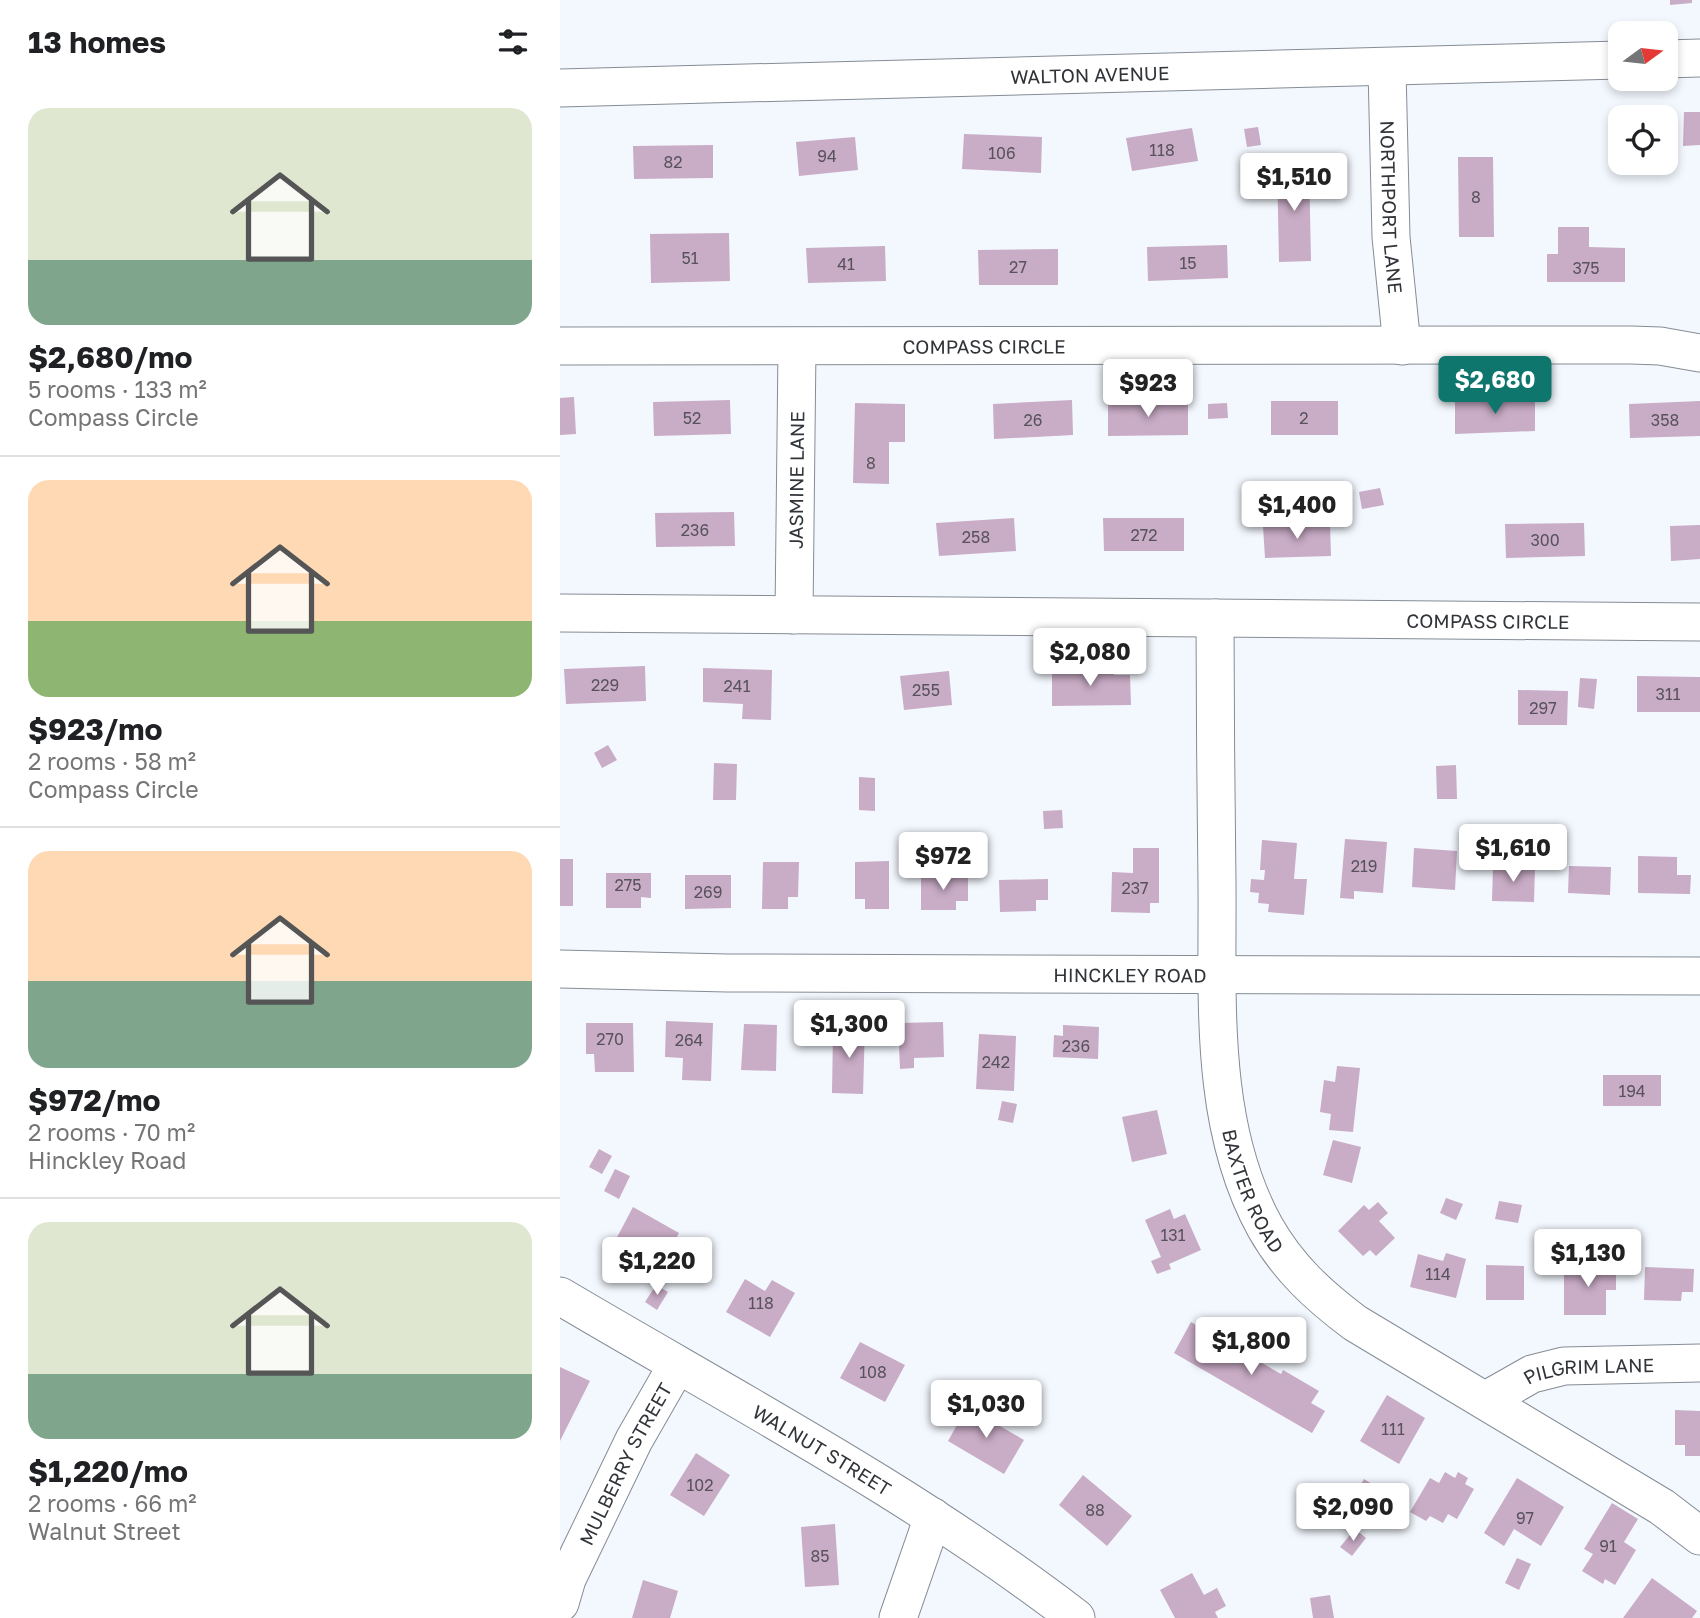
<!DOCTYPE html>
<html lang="en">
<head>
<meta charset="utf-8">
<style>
	body { margin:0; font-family:"Golos Text",sans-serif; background:#f2f2f2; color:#202124; height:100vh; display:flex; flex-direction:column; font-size:26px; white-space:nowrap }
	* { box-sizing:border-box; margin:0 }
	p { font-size:23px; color:#757577 }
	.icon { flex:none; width:38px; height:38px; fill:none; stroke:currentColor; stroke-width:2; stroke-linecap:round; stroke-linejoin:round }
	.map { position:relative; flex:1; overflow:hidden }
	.drawer { display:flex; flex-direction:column; background:#fff; width:560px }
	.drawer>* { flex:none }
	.needle { width:46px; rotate:75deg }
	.controls { position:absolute; left:1048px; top:21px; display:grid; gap:14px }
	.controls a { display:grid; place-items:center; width:70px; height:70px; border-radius:14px; background:#fff; box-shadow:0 4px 10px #0003; font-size:35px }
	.price { position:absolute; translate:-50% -60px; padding:0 16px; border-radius:7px; background:#fff; color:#222; font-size:23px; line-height:46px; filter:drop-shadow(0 2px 4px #0008) }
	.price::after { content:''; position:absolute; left:50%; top:42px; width:21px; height:16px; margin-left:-10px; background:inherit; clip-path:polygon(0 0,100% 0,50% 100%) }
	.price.selected { background:#0f766e; color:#fff }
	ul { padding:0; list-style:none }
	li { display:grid; align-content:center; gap:14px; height:371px; padding:0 28px }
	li+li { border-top:2px solid #e0e0e0 }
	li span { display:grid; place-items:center; height:217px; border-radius:21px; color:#555 }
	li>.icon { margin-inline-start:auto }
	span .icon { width:126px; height:126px; fill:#fffc; stroke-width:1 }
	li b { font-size:30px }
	h2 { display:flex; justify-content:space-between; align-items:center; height:84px; padding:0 28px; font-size:30px }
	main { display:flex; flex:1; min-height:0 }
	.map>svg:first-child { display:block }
	.building { fill:#c9acc6 }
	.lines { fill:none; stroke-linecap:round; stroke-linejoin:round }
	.minor-casing { stroke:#858c95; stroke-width:39 }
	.minor { stroke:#fff; stroke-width:37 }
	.labels { text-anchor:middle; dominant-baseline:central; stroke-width:7; stroke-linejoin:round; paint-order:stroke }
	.number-label { font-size:16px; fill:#57525c }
	.street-label { font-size:19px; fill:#313438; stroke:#f3f8fe }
</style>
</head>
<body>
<main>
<section class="drawer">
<h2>13 homes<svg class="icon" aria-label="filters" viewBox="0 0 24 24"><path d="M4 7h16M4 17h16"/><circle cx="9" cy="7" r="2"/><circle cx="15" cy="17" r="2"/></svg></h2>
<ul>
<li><span style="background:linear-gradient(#dfe7d0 70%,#7fa58c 0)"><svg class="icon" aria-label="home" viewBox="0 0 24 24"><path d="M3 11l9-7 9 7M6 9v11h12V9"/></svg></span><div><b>$2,680/mo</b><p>5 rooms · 133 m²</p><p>Compass Circle</p></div></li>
<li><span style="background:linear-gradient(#ffd9b3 65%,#8fb573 0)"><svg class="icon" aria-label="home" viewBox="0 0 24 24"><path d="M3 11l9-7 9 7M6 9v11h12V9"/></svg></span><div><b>$923/mo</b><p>2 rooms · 58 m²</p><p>Compass Circle</p></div></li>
<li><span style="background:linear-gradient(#ffd9b3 60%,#7fa58c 0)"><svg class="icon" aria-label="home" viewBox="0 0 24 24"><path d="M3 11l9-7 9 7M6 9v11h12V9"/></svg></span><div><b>$972/mo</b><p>2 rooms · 70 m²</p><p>Hinckley Road</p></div></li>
<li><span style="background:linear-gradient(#dfe7d0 70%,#7fa58c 0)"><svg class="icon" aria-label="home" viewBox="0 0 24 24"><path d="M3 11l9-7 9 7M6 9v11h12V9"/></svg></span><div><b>$1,220/mo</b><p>2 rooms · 66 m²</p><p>Walnut Street</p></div></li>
</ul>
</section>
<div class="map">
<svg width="1140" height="1618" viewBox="0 0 1140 1618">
	<rect width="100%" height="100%" fill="#f3f8fe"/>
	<path class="building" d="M1110,0H1132V3L1110,5Z
		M1124,112H1140V145L1123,146Z
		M698,127L701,145L687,147L684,129Z
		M632,128L638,161L572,171L566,138Z
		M404,134L482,137L481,173L402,169Z
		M295,137L298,170L239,176L236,142Z
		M153,145V178L74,179L73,146Z
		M898,157H933L934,237H899Z
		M749,163L751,261L719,262L717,164Z
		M998,227H1029V247L1065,248V282H987V254H998Z
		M169,233L170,281L91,283L90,234Z
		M667,245L668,278L588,281L587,247Z
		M325,246L326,281L248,283L246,248Z
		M498,249V285H419L418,250Z
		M14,397L16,434L0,435V398Z
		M975,398V431L895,434V400Z
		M170,400L171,434L94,436L93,402Z
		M512,400L513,435L434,439L433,404Z
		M711,401H778V435H711Z
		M1140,401V436L1070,438L1069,404Z
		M628,402V435L548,436V403Z
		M295,403L345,404V442H329V484L293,483Z
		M667,403L668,418L648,419V404Z
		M820,488L824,505L802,509L799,492Z
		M174,512L175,546L96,547L95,513Z
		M454,518L456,551L379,556L376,523Z
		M543,518H624V551H544Z
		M770,523L771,556L705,558L703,526Z
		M1024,523L1025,556L946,558L945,524Z
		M1140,525V559L1111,561L1110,526Z
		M85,666L86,701L6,704L4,669Z
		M143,668L212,670L211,720L182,719L183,704L143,702Z
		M492,669H554V675H570L571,705L492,706Z
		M389,671L392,705L344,710L340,676Z
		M1077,676L1140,677V712H1077Z
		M1020,678L1037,679L1034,709L1018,707Z
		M958,690L1008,691L1007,725H958Z
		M48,745L57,760L42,768L34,753Z
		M154,763L177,764L176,800H153Z
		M896,765L897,799H877L876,766Z
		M299,777L315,778V811L299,810Z
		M502,810L503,828L484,829L483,811Z
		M785,839L827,842L823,893L794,891V899L780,898Z
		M702,840L737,843L734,879H747L744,915L708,912L709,904L698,903L699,893L690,892L691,879L704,880L705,870H700Z
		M573,848H599V903H590V913L551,912L552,872L573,873Z
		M854,848L897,851L895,890L852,887Z
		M1078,856L1117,857V875H1131L1130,894L1078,893Z
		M0,859H13V906H0Z
		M329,861V909H305V899H295V862Z
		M203,862H239L238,897H228V909H202Z
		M933,866L975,868L974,902L932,901Z
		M1009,866L1051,867L1050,895L1008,893Z
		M46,873H91V898L81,897V908H46Z
		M125,875H171V908L125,909Z
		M361,876H408V901H396V910H361Z
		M488,879V900H476V911L440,912L439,880Z
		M106,1021L153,1023L151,1081L122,1080L123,1058L105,1057Z
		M383,1022L384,1057L354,1058V1068L340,1069L338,1023Z
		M26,1023H73L74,1072H35L34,1054H26Z
		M184,1024L217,1025L216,1071L181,1070Z
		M283,1025L305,1026L303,1094L272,1093L273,1033L282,1034Z
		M503,1025L539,1027L538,1059L493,1057L494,1035L503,1036Z
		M419,1034L456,1036L454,1091L416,1089Z
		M777,1066L800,1068L793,1132L769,1130L771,1114L760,1112L764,1080L775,1082Z
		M1043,1075H1101V1106H1043Z
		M442,1101L457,1104L453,1123L438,1120Z
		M597,1110L607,1154L572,1162L562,1117Z
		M773,1140L801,1147L792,1183L763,1175Z
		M39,1149L52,1156L42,1174L29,1167Z
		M55,1169L70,1176L59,1199L44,1191Z
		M886,1198L903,1204L896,1220L880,1213Z
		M939,1201L962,1205L958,1223L935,1219Z
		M818,1202L828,1213L819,1221L835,1238L816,1256L810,1250L803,1256L778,1231L804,1205L809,1210Z
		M73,1207L119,1233L99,1268L54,1243Z
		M610,1209L614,1219L625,1214L641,1250L609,1264L611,1269L597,1274L591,1261L601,1257L585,1220Z
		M886,1253L906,1259L896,1298L850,1287L858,1254L883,1261Z
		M926,1265L964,1266V1300H926Z
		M1004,1265L1056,1266V1290H1046V1315H1004Z
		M1085,1267L1134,1269L1133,1292H1122L1121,1301L1084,1300Z
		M185,1279L205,1291L212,1280L235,1293L210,1337L166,1312Z
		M96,1285L108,1292L97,1310L85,1302Z
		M631,1322L721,1374L723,1370L759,1391L751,1403L765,1411L752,1433L614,1353Z
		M300,1342L345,1365L325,1402L280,1378Z
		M0,1367L30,1381L0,1441Z
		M827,1395L865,1418L839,1464L800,1441Z
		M407,1407L464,1440L444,1474L388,1441Z
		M1115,1410L1140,1411V1456H1125V1445H1115Z
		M136,1453L170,1475L144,1516L110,1495Z
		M885,1472L895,1478L898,1472L908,1478L905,1484L914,1489L897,1519L888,1514L883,1523L870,1516L866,1521L850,1512L870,1478L879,1483Z
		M523,1475L572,1516L547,1546L499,1505Z
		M957,1478L1004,1507L981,1546L954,1529L944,1546L924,1533Z
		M804,1479L833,1497L815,1526L786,1508Z
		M1052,1503L1078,1519L1064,1542L1076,1550L1055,1585L1045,1579L1043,1584L1022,1571L1033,1554L1024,1549Z
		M275,1524L279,1585L245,1587L241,1527Z
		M795,1529L806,1538L792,1556L780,1547Z
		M957,1558L971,1564L959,1590L945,1583Z
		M632,1573L644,1595L657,1588L666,1606L655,1612L658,1618H615L600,1590Z
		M1092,1578L1137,1611L1132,1618H1063Z
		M83,1580L118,1591L110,1618H72Z
		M770,1595L774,1618H753L750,1598Z"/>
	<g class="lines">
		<g class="minor-casing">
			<g id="minor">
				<path d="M1106,59L1140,58"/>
				<path id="s1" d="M827,69L831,237L842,346"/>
				<path id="s2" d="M0,88L1060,60"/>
				<path id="s3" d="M0,346L1071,345L1100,346L1140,353"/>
				<path id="s4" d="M0,613L1140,622"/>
				<path id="s5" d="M234,615L237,347"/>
				<path id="s6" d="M655,618C655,707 656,795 657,884C658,997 648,1124 705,1227C728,1268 759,1296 795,1323L1102,1507L1140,1536"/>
				<path id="s7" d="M0,969L167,973L1140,976"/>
				<path id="s8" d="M0,1296C174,1399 355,1494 516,1618"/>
				<path id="s9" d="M926,1400L972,1374L1004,1366L1140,1363"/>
				<path id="s10" d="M0,1603L7,1579L74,1440L117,1365"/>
				<path d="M338,1618L373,1517"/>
			</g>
		</g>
		<use href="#minor" class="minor"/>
	</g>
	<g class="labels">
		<g class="number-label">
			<text x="602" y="150">118</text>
			<text x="442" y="153">106</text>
			<text x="267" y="156">94</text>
			<text x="113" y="162">82</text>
			<text x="916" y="197">8</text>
			<text x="130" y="258">51</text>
			<text x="628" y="263">15</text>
			<text x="286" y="264">41</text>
			<text x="458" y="267">27</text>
			<text x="1026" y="268">375</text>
			<text x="132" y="418">52</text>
			<text x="744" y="418">2</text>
			<text x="473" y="420">26</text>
			<text x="1105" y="420">358</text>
			<text x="311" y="463">8</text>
			<text x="135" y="530">236</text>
			<text x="584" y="535">272</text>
			<text x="416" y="537">258</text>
			<text x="985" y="540">300</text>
			<text x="45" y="685">229</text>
			<text x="177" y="686">241</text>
			<text x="366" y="690">255</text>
			<text x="1108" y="694">311</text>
			<text x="983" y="708">297</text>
			<text x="804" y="866">219</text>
			<text x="68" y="885">275</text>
			<text x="575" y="888">237</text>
			<text x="148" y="892">269</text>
			<text x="50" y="1039">270</text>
			<text x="129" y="1040">264</text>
			<text x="516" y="1046">236</text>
			<text x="436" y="1062">242</text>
			<text x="1072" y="1091">194</text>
			<text x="613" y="1235">131</text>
			<text x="878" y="1274">114</text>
			<text x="201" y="1303">118</text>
			<text x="313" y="1372">108</text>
			<text x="833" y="1429">111</text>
			<text x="140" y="1485">102</text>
			<text x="535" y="1510">88</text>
			<text x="965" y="1518">97</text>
			<text x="1048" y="1546">91</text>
			<text x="260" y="1556">85</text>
		</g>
		<g class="street-label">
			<text stroke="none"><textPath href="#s2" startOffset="530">WALTON AVENUE</textPath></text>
			<text stroke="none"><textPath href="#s1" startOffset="138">NORTHPORT LANE</textPath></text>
			<text stroke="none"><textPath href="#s3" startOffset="424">COMPASS CIRCLE</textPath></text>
			<text stroke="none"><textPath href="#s5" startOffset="135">JASMINE LANE</textPath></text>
			<text stroke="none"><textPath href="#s4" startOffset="928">COMPASS CIRCLE</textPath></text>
			<text stroke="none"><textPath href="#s7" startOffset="570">HINCKLEY ROAD</textPath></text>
			<text stroke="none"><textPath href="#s6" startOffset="578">BAXTER ROAD</textPath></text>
			<text stroke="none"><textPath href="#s9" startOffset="110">PILGRIM LANE</textPath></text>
			<text stroke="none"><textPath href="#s8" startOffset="304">WALNUT STREET</textPath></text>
			<text stroke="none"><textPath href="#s10" startOffset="154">MULBERRY STREET</textPath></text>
		</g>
	</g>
</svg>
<div class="controls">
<a><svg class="needle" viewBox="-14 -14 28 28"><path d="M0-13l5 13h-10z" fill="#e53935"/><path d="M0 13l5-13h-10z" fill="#757577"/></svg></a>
<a><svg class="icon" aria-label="locate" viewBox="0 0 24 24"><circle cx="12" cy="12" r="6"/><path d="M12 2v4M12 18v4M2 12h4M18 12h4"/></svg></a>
</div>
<b class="price" style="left:734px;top:213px">$1,510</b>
<b class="price selected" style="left:935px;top:416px">$2,680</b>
<b class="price" style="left:588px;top:419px">$923</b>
<b class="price" style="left:737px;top:541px">$1,400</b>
<b class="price" style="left:530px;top:688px">$2,080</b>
<b class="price" style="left:953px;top:884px">$1,610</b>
<b class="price" style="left:383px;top:892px">$972</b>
<b class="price" style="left:289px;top:1060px">$1,300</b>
<b class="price" style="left:1028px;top:1289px">$1,130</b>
<b class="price" style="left:97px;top:1297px">$1,220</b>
<b class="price" style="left:691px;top:1377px">$1,800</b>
<b class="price" style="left:426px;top:1440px">$1,030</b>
<b class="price" style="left:793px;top:1543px">$2,090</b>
</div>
</main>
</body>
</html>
